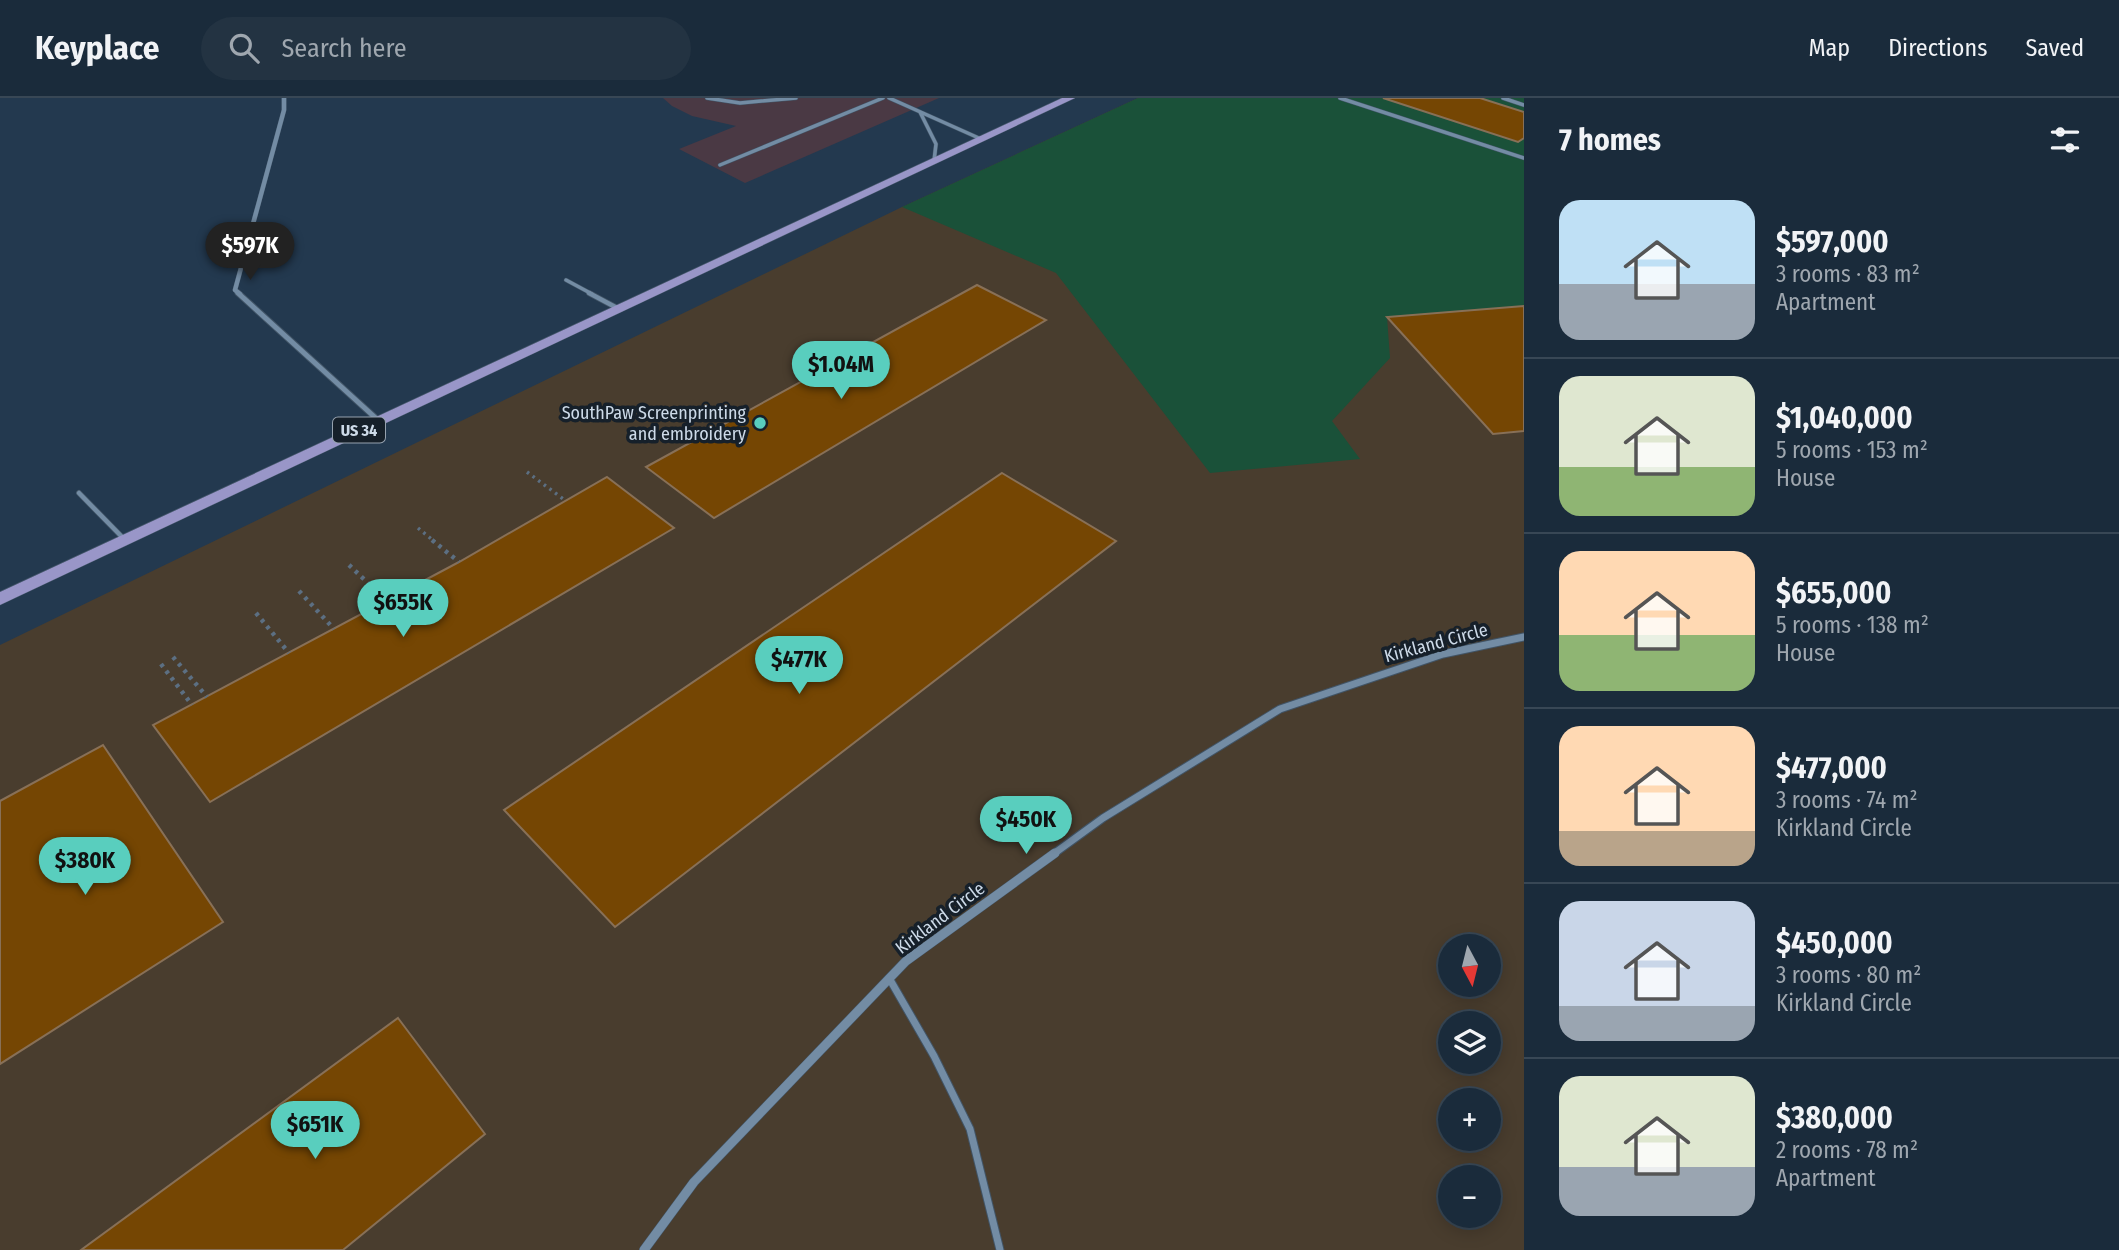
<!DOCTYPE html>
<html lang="en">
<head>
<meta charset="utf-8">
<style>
	body { margin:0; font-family:"Fira Sans Condensed",sans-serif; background:#233342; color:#f1f3f6; height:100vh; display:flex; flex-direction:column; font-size:26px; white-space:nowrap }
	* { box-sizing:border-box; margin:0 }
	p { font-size:23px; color:#9fa7af }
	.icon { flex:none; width:38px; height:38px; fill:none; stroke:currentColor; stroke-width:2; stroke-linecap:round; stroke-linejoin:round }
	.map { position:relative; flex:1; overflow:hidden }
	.side { display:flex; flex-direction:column; background:#1a2b3b; width:595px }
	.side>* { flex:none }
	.needle { width:46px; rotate:173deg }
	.tools { position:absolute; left:1438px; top:836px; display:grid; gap:14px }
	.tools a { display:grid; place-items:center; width:63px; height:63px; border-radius:50%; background:#1a2b3b; box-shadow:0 4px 18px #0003,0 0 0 2px #384755; font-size:35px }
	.price { position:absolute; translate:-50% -60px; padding:0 16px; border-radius:24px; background:#59cebe; color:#111; font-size:23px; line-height:46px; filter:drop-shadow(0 2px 4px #0008) }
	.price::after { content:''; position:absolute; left:50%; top:42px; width:21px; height:16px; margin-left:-10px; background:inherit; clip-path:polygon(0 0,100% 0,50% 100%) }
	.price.current { background:#222; color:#fff }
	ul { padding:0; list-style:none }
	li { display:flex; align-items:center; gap:21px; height:175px; padding:0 35px }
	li+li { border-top:2px solid #384755 }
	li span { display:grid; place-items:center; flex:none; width:196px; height:140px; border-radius:21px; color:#555 }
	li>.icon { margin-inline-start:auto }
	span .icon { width:84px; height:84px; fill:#fffc; stroke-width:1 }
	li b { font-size:30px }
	h2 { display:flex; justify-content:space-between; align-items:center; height:84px; padding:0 35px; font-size:30px }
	header { display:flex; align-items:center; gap:42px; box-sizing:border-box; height:98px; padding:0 35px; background:#1a2b3b; border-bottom:2px solid #384755 }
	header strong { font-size:33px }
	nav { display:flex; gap:38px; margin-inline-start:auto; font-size:24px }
	.search { width:490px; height:63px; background:#233342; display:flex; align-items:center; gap:18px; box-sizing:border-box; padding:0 24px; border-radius:38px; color:#9fa7af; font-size:26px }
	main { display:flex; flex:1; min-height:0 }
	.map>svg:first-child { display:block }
	.commercial { fill:#4a3944 }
	.industrial { fill:#493d2e; fill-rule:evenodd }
	.green { fill:#1a5139 }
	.building { fill:#754603; stroke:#887057; stroke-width:2 }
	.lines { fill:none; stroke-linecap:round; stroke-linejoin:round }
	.lane-far2-casing { stroke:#415466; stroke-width:4.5 }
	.lane-far1-casing { stroke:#415466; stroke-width:6 }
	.lane-casing { stroke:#415466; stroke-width:9 }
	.street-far3-casing { stroke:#415466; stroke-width:5 }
	.street-far2-casing { stroke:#415466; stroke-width:7 }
	.street-far1-casing { stroke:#415466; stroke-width:9 }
	.street-casing { stroke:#415466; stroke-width:10 }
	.primary-casing { stroke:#415466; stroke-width:1 }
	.path-far1 { stroke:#5c6f82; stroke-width:3.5; stroke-dasharray:2.5 4.5; stroke-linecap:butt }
	.path { stroke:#5c6f82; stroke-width:4.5; stroke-dasharray:3.5 5; stroke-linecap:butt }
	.lane-far2 { stroke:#738ca4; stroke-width:3.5 }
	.lane-far1 { stroke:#738ca4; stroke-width:4.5 }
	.lane { stroke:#738ca4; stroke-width:7 }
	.street-far3 { stroke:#738ca4; stroke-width:4.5 }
	.street-far2 { stroke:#738ca4; stroke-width:5 }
	.street-far1 { stroke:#738ca4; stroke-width:7 }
	.street { stroke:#738ca4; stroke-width:9 }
	.primary { fill:#9996c8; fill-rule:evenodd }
	.poi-dot { fill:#59cebe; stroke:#16202a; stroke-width:2.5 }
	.labels { text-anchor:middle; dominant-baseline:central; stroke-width:7; stroke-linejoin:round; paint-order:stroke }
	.shield { fill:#16202a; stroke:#96a2af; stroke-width:2 }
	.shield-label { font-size:16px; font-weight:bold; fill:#cddae8 }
	.poi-label { font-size:18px; fill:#cddae8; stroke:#16202a; text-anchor:end }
	.street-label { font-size:18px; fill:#cddae8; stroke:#16202a }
</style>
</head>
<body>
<header>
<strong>Keyplace</strong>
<div class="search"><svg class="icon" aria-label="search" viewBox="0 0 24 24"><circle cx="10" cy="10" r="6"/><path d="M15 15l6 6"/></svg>Search here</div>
<nav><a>Map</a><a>Directions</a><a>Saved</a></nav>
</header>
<main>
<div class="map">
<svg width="1524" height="1152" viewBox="0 0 1524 1152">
	<rect width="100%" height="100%" fill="#23394f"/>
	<path class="commercial" d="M663,0H939L745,85L679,51L736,28L692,18L672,8Z"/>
	<path class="industrial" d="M1138,0H1524V1152H0V547L902,109ZM1451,849H1489V887H1451ZM1451,926H1489V964H1451ZM1451,1003H1489V1041H1451ZM1451,1080H1489V1118H1451Z"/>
	<path class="green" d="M1138,0H1524V208L1387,219L1390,260L1332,323L1360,361L1210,375L1056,175L902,109Z"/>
	<path class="building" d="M1383,0H1480L1524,14V40L1518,44Z
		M977,187L1046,222L714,420L646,369Z
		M1524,208V333L1493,336L1387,219Z
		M1002,375L1116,443L615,829L504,712Z
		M607,379L674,430L210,704L153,627L459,464Z
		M103,647L223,824L0,966V703Z
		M398,920L485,1036L343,1152H81Z"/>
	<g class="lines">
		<g class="lane-far2-casing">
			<path id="lane-far2" d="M707,0L740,5L796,0
				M889,0L981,41
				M1340,0L1524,60
				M1503,0L1524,7
				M920,14L936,46L934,63
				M720,67L883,0
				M566,182L592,196"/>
		</g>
		<g class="lane-far1-casing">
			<path id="lane-far1" d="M589,195L619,211
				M79,395L125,442"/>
		</g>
		<g class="lane-casing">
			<path id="lane" d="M889,880L934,958L970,1031L1000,1152"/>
		</g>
		<g class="street-far3-casing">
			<path id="street-far3" d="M240,196L235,192L284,12V0"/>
		</g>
		<g class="street-far2-casing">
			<path id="street-far2" d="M238,195L379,323"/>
		</g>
		<g class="street-far1-casing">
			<path id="street-far1" d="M1052,757L1103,720L1280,611L1443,556L1524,539"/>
		</g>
		<g class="street-casing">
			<path id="street" d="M644,1152L694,1084L906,863L1055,755"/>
		</g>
		<g class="primary-casing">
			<path id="primary" d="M1062,0H1075L0,507V494Z"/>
		</g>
		<path class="path-far1" d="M527,374L566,403
			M418,430L435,444"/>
		<path class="path" d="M432,442L459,464
			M349,467L387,503
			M299,493L334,531
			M256,515L289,555
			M173,559L207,599
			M161,566L192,607"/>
		<use href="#lane-far2" class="lane-far2"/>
		<use href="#lane-far1" class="lane-far1"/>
		<use href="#lane" class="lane"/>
		<use href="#street-far3" class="street-far3"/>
		<use href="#street-far2" class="street-far2"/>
		<use href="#street-far1" class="street-far1"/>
		<use href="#street" class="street"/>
		<use href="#primary" class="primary"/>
	</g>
	<circle class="poi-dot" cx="760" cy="325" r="7"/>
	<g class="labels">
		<rect class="shield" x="333" y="319.5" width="52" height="25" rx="5"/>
		<g class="shield-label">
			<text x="359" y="332">US 34</text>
		</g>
		<g class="poi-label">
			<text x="746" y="315">SouthPaw Screenprinting<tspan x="746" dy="21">and embroidery</tspan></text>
		</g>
		<g class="street-label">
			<text transform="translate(1436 545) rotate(-15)">Kirkland Circle</text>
			<text transform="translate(940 820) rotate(-37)">Kirkland Circle</text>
		</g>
	</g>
</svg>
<div class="tools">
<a><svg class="needle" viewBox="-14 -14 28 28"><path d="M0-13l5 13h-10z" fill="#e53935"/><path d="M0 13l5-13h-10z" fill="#9fa7af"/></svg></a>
<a><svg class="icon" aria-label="layers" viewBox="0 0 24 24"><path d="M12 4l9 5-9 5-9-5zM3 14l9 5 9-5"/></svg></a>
<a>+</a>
<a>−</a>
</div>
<b class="price current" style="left:250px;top:184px">$597K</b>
<b class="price" style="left:841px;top:303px">$1.04M</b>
<b class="price" style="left:403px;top:541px">$655K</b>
<b class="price" style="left:799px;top:598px">$477K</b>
<b class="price" style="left:1026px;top:758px">$450K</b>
<b class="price" style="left:85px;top:799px">$380K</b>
<b class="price" style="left:315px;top:1063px">$651K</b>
</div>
<section class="side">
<h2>7 homes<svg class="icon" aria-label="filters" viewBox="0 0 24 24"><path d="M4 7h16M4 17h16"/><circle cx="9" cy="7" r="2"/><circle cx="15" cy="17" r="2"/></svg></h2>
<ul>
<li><span style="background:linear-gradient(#bfe0f5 60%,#9aa5b1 0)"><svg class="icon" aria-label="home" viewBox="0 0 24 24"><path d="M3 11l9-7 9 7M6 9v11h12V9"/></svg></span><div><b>$597,000</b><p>3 rooms · 83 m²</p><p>Apartment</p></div></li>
<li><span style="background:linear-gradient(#dfe7d0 65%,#8fb573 0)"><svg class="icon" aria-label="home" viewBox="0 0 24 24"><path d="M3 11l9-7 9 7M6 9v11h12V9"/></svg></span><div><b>$1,040,000</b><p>5 rooms · 153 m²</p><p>House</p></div></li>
<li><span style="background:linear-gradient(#ffd9b3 60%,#8fb573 0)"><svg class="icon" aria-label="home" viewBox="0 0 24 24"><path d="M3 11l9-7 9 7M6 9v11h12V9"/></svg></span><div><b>$655,000</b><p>5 rooms · 138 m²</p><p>House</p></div></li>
<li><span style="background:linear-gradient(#ffd9b3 75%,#b9a48a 0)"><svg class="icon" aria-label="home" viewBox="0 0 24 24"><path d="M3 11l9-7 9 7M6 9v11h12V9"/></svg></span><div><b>$477,000</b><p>3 rooms · 74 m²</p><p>Kirkland Circle</p></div></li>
<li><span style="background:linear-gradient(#c9d6e8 75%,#9aa5b1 0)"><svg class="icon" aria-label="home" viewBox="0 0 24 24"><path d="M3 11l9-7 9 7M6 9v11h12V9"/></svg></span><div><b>$450,000</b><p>3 rooms · 80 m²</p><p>Kirkland Circle</p></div></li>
<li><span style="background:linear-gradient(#dfe7d0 65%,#9aa5b1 0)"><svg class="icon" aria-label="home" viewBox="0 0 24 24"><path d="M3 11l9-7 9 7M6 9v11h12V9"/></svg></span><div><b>$380,000</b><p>2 rooms · 78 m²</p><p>Apartment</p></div></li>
</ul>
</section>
</main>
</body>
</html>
